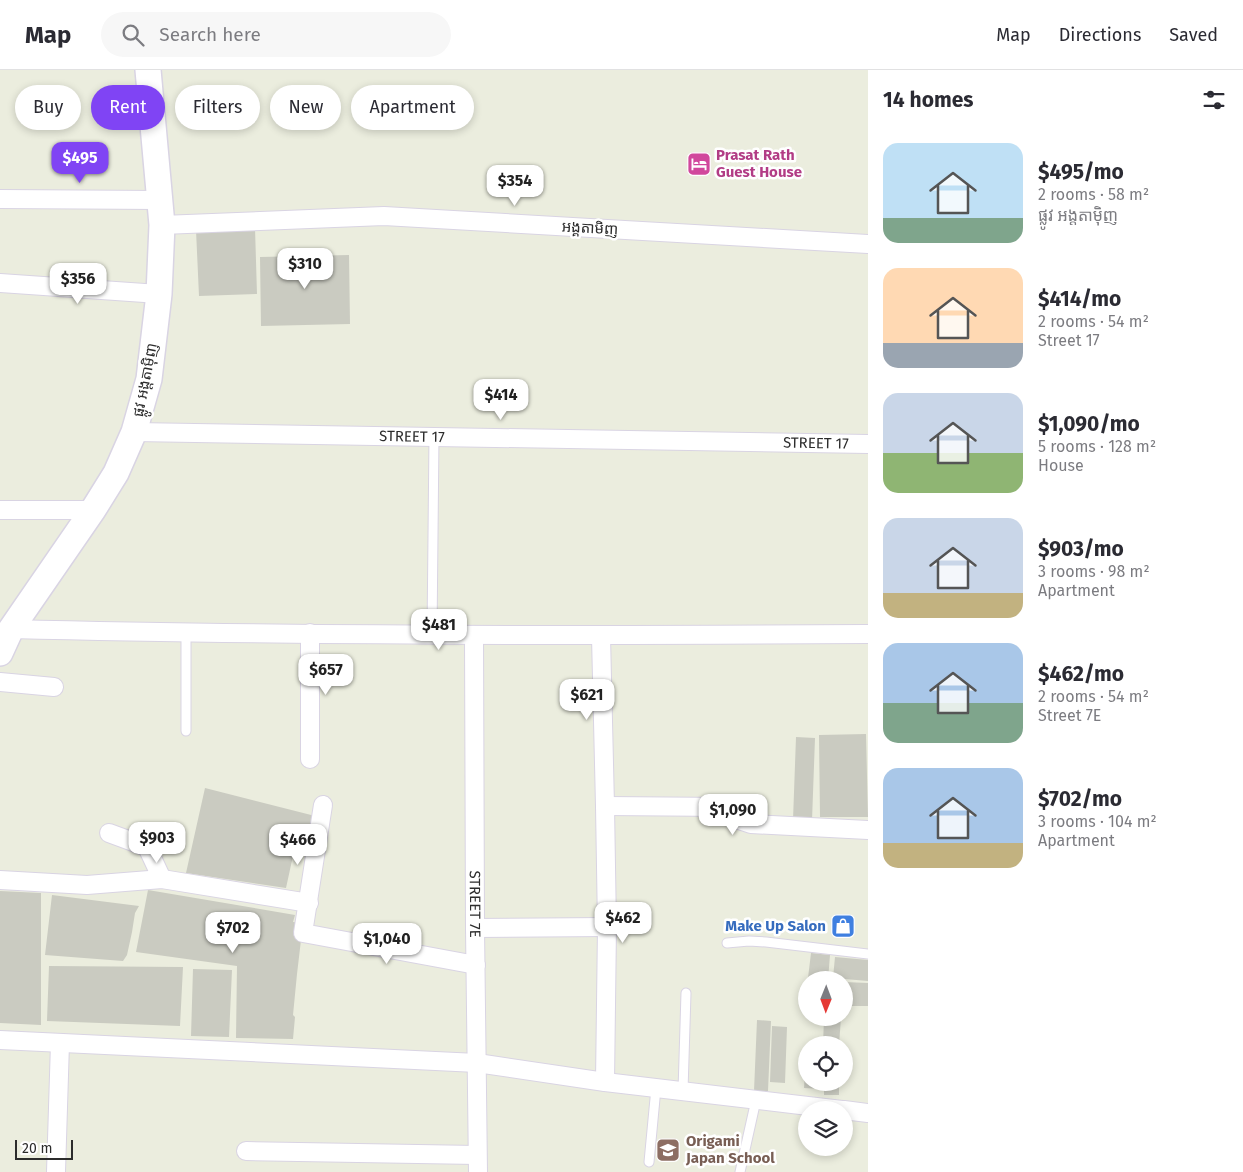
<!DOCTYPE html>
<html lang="en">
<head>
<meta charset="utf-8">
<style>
	body { margin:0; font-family:"Fira Sans","Noto Sans Khmer",sans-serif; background:#f7f7f7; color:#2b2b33; height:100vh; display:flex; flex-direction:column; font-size:19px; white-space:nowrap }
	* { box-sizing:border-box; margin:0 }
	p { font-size:16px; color:#7c7c81 }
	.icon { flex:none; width:28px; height:28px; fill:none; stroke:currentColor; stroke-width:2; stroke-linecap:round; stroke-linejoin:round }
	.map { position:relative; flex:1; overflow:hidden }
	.sheet { display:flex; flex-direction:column; background:#fff; width:375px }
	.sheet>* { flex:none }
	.banner { position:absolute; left:15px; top:15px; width:475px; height:45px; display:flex; gap:10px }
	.needle { width:32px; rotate:181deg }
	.fabs { position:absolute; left:798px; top:901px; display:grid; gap:10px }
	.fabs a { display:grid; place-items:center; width:55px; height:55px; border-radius:50%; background:#fff; box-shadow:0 2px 8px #0003; font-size:25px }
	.scale { position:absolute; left:15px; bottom:12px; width:58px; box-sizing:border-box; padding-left:5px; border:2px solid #2c2c2c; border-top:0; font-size:14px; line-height:18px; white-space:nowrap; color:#2c2c2c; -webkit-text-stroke:4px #fff; paint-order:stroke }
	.price { position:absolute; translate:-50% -42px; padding:0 11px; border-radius:10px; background:#fff; color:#222; font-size:16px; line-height:32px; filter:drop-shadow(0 1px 2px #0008) }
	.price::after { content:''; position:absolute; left:50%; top:30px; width:15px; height:11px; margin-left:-8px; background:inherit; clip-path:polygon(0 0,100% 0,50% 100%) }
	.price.active { background:#8044f4; color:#fff }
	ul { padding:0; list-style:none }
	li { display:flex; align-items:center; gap:15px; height:125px; padding:0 15px }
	li span { display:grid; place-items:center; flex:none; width:140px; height:100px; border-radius:15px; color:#555 }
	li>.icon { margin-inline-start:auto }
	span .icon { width:60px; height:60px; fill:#fffc; stroke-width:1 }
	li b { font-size:21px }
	h2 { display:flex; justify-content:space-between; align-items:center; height:60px; padding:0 15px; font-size:21px }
	.pill { padding:0 18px; border-radius:22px; background:#fff; box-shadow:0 2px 8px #0003; font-size:18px; line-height:45px }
	.pill.active { background:#8044f4; color:#fff }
	header { display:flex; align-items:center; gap:30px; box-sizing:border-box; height:70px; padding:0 25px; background:#fff; border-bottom:1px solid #e1e1e2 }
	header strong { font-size:24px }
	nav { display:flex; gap:28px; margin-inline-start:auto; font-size:18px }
	.search { width:350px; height:45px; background:#f7f7f7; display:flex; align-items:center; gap:12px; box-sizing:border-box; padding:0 18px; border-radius:28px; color:#7c7c81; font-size:19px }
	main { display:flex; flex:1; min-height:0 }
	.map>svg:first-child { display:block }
	.building { fill:#cacbc1 }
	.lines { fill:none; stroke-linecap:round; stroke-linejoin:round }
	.lane-casing { stroke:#d9d4e3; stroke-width:11 }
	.street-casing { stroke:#d9d4e3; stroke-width:20 }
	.secondary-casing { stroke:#d9d4e3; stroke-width:28 }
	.lane { stroke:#fff; stroke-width:9 }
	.street { stroke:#fff; stroke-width:18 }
	.secondary { stroke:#fff; stroke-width:25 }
	.labels { text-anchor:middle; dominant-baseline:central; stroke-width:5; stroke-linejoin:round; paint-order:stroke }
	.hotel-label { font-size:15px; font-weight:bold; fill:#b23c85; stroke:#fff; text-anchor:start }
	.street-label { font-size:15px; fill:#2c2c2c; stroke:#fff }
	.shop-label { font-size:15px; font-weight:bold; fill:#366cbe; stroke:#fff; text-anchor:end }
	.education-label { font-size:15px; font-weight:bold; fill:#785e54; stroke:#fff; text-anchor:start }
</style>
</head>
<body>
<header>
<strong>Map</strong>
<div class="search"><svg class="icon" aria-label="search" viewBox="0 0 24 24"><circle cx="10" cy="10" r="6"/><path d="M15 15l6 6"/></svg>Search here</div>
<nav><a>Map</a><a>Directions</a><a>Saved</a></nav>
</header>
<main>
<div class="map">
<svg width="868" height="1102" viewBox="0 0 868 1102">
	<rect width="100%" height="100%" fill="#ebedde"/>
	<path class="building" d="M255,158L257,224L199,226L196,160Z
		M349,185L350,254L261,256L260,187Z
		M866,664L868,747H820L819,665Z
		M796,667L815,668L812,751L793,750Z
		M205,718L319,747L310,773L296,772L286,818L186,803Z
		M148,820L295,845L293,852L303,853L297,904L293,945L295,947L293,969L236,968L237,896L136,882Z
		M0,821L41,823V955L0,953Z
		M52,825L139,836L135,843L132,862L127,885L123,891L45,885Z
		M811,883L830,885L828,910L808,908Z
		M835,887L868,890V911L833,908Z
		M49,896L183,897L180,956L47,951Z
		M193,899L232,900L229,967L191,966Z
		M844,912L868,913V936H844Z
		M824,948H841L839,975H823Z
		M757,950L771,951L768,1021H754Z
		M772,956L787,957L785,1013L770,1012Z
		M805,1000H806V1012H823V1019L804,1018Z
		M824,1012H839V1025H824Z"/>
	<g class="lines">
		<g class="lane-casing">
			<path id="lane" d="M432,565L434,366
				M186,661V563
				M727,873L749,871L766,872L868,884
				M683,1021L686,923
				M649,1092L656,1018
				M740,1102L756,1030"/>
		</g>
		<g class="street-casing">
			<g id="street">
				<path d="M0,129L160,130"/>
				<path d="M162,155L384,146L868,174"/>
				<path d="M0,213L159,224"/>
				<path id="s1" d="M134,362L868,374"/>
				<path d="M0,440H93"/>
				<path d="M11,559C297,566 582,566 868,564"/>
				<path id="s2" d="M474,565L475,858L478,1102"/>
				<path d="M601,566L605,736L607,857L605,1012"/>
				<path d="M0,612L54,617"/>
				<path d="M310,689V563"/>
				<path d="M323,735L303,863L476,895"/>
				<path d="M605,736L727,737L736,741L739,750L751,754L868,760"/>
				<path d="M109,763L147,777L162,809"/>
				<path d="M0,810L87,815L162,809L309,833"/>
				<path d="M475,858L607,857"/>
				<path d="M0,970L477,993L605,1012L842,1040"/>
				<path d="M844,1040L868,1043"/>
				<path d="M246,1081L477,1085"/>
				<path d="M56,1102L60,973"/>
			</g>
		</g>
		<g class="secondary-casing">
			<path id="secondary" d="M0,583L11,559L93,440L116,403L134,362L149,309L159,224L162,155L148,0"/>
		</g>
		<use href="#lane" class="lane"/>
		<use href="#street" class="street"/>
		<use href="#secondary" class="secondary"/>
	</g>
	<defs>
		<g id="hotel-square" transform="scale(1.25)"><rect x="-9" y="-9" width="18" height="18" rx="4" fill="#d1479c" stroke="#fff"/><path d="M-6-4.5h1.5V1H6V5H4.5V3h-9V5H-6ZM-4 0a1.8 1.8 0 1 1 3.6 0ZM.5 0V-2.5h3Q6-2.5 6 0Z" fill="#fff"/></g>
		<g id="shop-square" transform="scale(1.25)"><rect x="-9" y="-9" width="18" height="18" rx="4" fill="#3f7fe0" stroke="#fff"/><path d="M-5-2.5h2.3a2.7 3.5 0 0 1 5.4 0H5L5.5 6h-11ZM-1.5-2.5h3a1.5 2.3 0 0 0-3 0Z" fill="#fff"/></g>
		<g id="school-square" transform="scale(1.25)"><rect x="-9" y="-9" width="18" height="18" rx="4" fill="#8d6e63" stroke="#fff"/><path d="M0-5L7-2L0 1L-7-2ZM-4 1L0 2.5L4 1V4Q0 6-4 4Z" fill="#fff"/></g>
	</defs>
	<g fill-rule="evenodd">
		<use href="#hotel-square" x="699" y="94"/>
		<use href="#shop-square" x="843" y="856"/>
		<use href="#school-square" x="668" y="1080"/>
	</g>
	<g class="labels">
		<g class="hotel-label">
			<text x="716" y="85">Prasat Rath<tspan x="716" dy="17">Guest House</tspan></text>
		</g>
		<g class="street-label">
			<text transform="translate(590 158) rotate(3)">អង្គតាមិញ</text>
			<text transform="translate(145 310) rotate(-79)">ផ្លូវ អង្តតាម៉ិញ</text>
			<text stroke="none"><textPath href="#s1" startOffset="278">STREET 17</textPath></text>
			<text stroke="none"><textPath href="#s1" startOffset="682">STREET 17</textPath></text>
			<text stroke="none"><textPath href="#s2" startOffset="269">STREET 7E</textPath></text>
		</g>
		<g class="shop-label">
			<text x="826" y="856">Make Up Salon</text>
		</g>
		<g class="education-label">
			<text x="686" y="1071">Origami<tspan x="686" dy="17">Japan School</tspan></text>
		</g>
	</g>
</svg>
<div class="fabs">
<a><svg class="needle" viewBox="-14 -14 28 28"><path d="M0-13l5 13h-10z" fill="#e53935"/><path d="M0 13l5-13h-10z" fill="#7c7c81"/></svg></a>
<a><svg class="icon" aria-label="locate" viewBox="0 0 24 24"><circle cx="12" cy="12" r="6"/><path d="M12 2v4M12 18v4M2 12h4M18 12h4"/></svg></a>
<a><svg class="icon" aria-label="layers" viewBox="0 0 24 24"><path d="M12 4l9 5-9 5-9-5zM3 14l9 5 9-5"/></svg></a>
</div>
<div class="scale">20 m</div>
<b class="price active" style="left:80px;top:114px">$495</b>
<b class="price" style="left:515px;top:137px">$354</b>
<b class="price" style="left:305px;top:220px">$310</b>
<b class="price" style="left:78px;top:235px">$356</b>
<b class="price" style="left:501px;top:351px">$414</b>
<b class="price" style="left:439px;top:581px">$481</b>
<b class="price" style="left:326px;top:626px">$657</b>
<b class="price" style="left:587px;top:651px">$621</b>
<b class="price" style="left:733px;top:766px">$1,090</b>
<b class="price" style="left:157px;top:794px">$903</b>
<b class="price" style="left:298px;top:796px">$466</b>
<b class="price" style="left:623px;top:874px">$462</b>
<b class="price" style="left:233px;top:884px">$702</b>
<b class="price" style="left:387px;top:895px">$1,040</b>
<div class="banner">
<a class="pill">Buy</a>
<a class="pill active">Rent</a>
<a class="pill">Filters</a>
<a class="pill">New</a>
<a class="pill">Apartment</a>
</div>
</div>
<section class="sheet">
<h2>14 homes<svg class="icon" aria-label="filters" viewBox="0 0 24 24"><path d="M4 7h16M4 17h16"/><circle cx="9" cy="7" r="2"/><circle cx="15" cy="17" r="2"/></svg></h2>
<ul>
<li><span style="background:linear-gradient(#bfe0f5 75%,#7fa58c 0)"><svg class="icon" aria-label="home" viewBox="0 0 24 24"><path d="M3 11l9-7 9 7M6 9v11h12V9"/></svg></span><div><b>$495/mo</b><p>2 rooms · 58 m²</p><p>ផ្លូវ អង្តតាម៉ិញ</p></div></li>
<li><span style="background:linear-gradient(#ffd9b3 75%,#9aa5b1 0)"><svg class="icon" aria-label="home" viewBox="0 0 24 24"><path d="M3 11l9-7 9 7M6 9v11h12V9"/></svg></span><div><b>$414/mo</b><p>2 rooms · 54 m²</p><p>Street 17</p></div></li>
<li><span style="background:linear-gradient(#c9d6e8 60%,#8fb573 0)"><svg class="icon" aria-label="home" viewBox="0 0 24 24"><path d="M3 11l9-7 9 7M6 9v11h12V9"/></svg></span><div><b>$1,090/mo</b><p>5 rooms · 128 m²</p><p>House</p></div></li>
<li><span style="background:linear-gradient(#c9d6e8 75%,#c2b280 0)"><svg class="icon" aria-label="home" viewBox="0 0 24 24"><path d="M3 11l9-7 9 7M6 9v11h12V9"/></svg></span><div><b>$903/mo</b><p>3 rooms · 98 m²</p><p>Apartment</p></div></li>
<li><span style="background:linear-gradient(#a9c7e8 60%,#7fa58c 0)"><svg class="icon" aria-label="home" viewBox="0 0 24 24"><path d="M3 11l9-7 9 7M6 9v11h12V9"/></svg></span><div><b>$462/mo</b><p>2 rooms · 54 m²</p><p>Street 7E</p></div></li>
<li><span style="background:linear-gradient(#a9c7e8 75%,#c2b280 0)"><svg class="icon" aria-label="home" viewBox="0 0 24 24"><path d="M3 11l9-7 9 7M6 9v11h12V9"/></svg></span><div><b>$702/mo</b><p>3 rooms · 104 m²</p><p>Apartment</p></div></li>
</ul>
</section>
</main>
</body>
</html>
